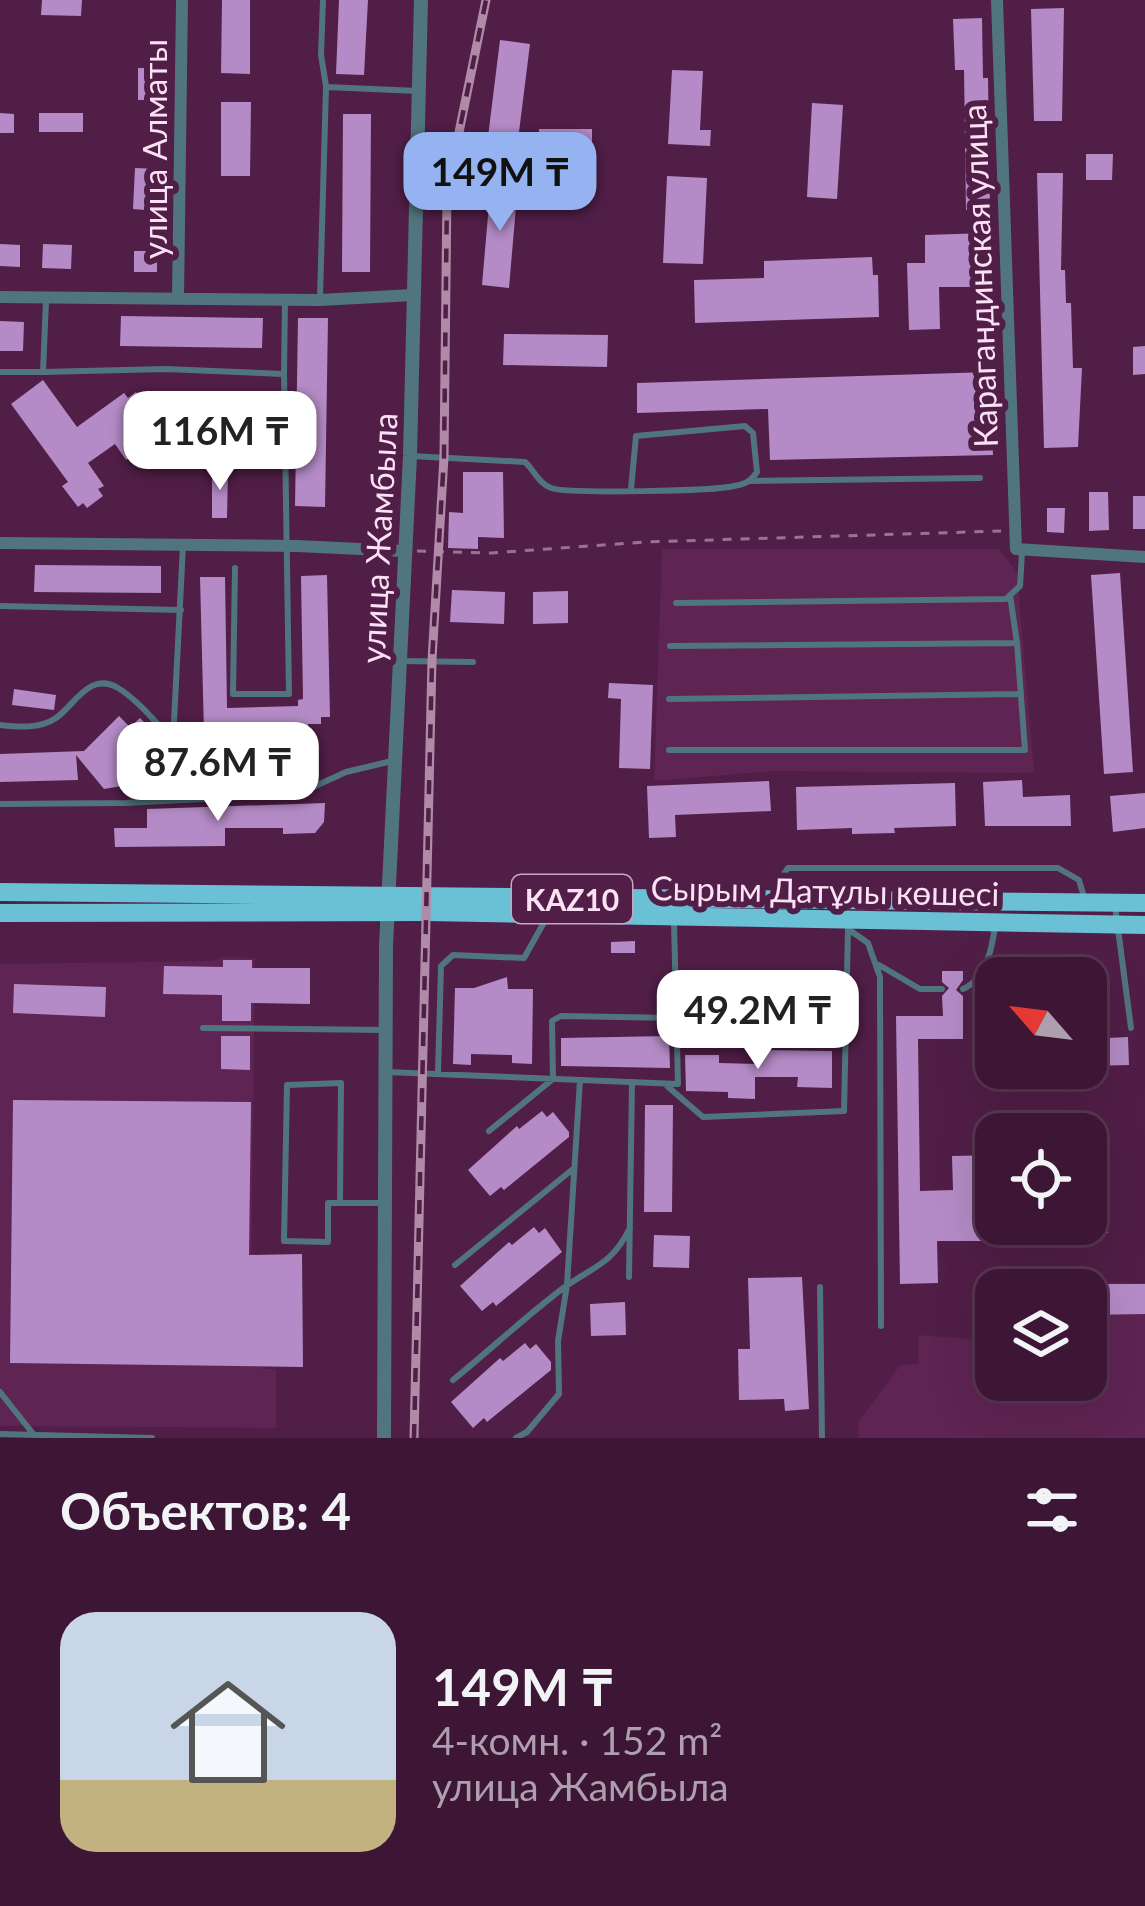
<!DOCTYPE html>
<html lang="ru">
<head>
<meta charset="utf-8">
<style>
	body { margin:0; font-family:Lato,sans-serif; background:#482341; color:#f1f3f6; height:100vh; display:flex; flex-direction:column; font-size:45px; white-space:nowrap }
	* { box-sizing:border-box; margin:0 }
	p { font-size:39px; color:#ad9fad }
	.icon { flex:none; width:66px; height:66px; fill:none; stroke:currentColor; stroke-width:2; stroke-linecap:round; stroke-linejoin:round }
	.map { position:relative; height:1438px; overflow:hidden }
	.details { display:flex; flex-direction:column; background:#3d1635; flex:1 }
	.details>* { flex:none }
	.needle { width:78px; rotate:298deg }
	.controls { position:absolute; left:975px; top:957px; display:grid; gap:24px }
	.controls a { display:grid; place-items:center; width:132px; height:132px; border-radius:24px; background:#3d1635; box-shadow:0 12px 48px #0002,0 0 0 3px #563550; font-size:60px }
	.price { position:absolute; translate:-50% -102px; padding:0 27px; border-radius:24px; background:#fff; color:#222; font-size:39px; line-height:78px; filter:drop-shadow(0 3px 6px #0008) }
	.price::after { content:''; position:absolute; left:50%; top:72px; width:36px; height:27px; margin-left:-18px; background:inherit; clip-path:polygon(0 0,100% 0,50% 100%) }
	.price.selected { background:#95b2f1; color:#111 }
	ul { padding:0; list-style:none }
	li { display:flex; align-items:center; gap:36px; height:300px; padding:0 60px }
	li+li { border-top:3px solid #563550 }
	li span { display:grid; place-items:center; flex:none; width:336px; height:240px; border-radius:36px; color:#555 }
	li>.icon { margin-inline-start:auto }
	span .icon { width:144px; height:144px; fill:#fffc; stroke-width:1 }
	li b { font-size:51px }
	h2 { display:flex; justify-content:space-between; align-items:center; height:144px; padding:0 60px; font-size:51px }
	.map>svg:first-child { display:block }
	.built { fill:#5e2453 }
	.green { fill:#712510 }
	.building { fill:#b48bc6 }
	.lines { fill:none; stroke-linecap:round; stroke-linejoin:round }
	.path { stroke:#9b7392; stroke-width:3; stroke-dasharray:9 9; stroke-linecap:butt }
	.service { stroke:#51757e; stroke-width:6 }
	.minor { stroke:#51757e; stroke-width:12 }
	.tertiary { stroke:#51757e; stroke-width:14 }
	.trunk { stroke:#6ac0d5; stroke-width:18 }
	.rail-casing { stroke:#b08ba7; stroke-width:9 }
	.rail { stroke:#511e47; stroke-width:4.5; stroke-dasharray:14; stroke-linecap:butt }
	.labels { text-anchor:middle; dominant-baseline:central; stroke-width:12; stroke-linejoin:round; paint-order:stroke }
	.shield { fill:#511e47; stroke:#c8a6c0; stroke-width:3 }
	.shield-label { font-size:30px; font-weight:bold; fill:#fbe1f4 }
	.street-label { font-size:33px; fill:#fbe1f4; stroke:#511e47 }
</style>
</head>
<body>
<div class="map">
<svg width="1145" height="1438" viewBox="0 0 1145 1438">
	<rect width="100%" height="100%" fill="#511e47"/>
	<path class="built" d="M662,549H999L1017,572L1034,773L773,771L654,781Z
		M221,957L255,958L250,1350L263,1351V1369H276V1428L0,1426V964L213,961Z
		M1054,1281L1145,1283V1438H859L858,1423L900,1365L919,1364L918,1335L996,1341V1380H1086V1290H1054Z"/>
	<path class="green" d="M714,978L790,979V1016L713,1015Z"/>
	<path class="building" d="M42,0H82L81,16L41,15Z
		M222,0H250V74L221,73Z
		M339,0H368L364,75L336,74Z
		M1064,8L1062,121H1034L1031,9Z
		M982,18L983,78H988L990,209L966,210L964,70H955L953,19Z
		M500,40L530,44L516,156L486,153Z
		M138,68H158V100H138Z
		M672,70L703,71L700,130H711L710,146L668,144Z
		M221,102H251L250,176H221Z
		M812,103L843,105L837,199L807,197Z
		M0,113L14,114V133H0Z
		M39,113H83V132H39Z
		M343,114H371L370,272H342Z
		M539,129H592V177H552V148H539Z
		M1086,154H1113L1112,180H1086Z
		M135,168L159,169L157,211L133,209Z
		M1037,173H1063L1061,270H1065L1066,303H1071L1073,368H1082L1078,447L1044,448Z
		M667,176L707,178L703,264L663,263Z
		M491,181L518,183L509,288L482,285Z
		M987,233L986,287H939L940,329L909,330L907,263H925V235Z
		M0,244L20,245V267L0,266Z
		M43,244L72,245L71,269L42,268Z
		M134,251H157V272H134Z
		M872,257L873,275H878L879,317L695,323L694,280L764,278V261Z
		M121,316L263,318L262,348L120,346Z
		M298,318H328L325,507L295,506Z
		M0,321L24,322L23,351H0Z
		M504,334L608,335L607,367L503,365Z
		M1145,346V374L1133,375V347Z
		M990,372L993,455L770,460L768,409L637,413V383Z
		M43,380L77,427L124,393L128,398L136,392L165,433L126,460L115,444L88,463L104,486L98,489L103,496L87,508L83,503L78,507L62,486L68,482L11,404Z
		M229,395L257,396L256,410L229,409Z
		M212,468H228L227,518H212Z
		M463,472H503L504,538L478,537V549L448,548L449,512L463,513Z
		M1089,492H1108L1109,530L1089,531Z
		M1133,496H1145V529H1133Z
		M1047,508H1065L1064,533L1047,532Z
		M35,565L161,566V593L34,592Z
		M1120,573L1133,772L1104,774L1091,575Z
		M327,575L330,717H321V724H308V731L204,733L200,577H225L227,708L298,706V700L303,699L301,576Z
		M452,590L505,592L504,624L450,622Z
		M568,591V623L533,624V592Z
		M609,683L653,685L650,769L619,768L621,699L608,698Z
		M14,689L56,695L54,710L12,705Z
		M119,716L130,727L140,718L165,743L122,786L104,789L76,755L78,780L0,782V754L84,751Z
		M1022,780L1023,797L1070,795L1071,826H985L983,782Z
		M769,781L771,811L675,815L676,837L649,838L647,786Z
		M955,783L956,826L894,828L895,833L852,834V828L797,830L796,787Z
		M1145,793V828L1113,832L1110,796Z
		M325,803L324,822L315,833L283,834V828H225V846L115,847L114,828H147V809Z
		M635,941V953H611V942Z
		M223,960H252V968H310V1004L251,1003V1021H222V995L163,994L164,966L223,967Z
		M942,971H963V980L956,990L963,996V1039H918L920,1191L953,1190L952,1156L996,1155V1224H1078V1241H937L938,1283L900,1284L896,1016H943L942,996L949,988L942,982Z
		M507,977L508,989H533L532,1064L512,1063V1055L471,1054V1065L453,1064L455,988H474Z
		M14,984L106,987L105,1017L13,1013Z
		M221,1036H250V1070L221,1069Z
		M669,1036L670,1068L561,1066V1038Z
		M1128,1037L1129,1065L1086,1066V1039Z
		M973,1041H996V1068L973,1069Z
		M757,1050L832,1051V1088L797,1087L798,1077H755V1099L728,1098V1092L686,1091L685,1055H719V1063L757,1064Z
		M13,1100L251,1102L249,1255L302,1254L303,1367L10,1363Z
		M645,1105H673L672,1212H644Z
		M542,1111L547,1117L553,1112L569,1132V1137L504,1190L501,1187L490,1196L468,1170L517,1126L519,1129Z
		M1086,1194H1108V1233H1086Z
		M534,1227L539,1233L545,1228L562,1252L496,1306L493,1302L482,1311L460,1286L509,1242L512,1245Z
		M654,1235L690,1236L689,1268L653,1267Z
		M802,1277L809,1409L785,1411L784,1399L739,1400L738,1349H750L748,1278Z
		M1086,1284H1145V1314L1086,1315Z
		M625,1302L626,1335L591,1336L590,1304Z
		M525,1343L530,1349L536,1344L551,1362V1370L487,1422L484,1418L473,1428L451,1402L500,1358L503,1361Z
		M1012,1380H1028L1027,1400H1011Z"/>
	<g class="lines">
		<path class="path" d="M417,551L491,553L645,542L1001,531"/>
		<path class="service" d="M323,0L321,55L326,86
			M320,297L326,87L418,91
			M0,372H43L46,301
			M43,372L165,369L284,374L289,694H233L235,568
			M284,374L285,299
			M411,456L525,462C534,470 539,484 551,488C568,494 714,491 734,486C746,484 751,481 757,472L753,433L745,426L636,436L631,489
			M751,481L980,478
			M676,603L1006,599L1020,586L1022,552
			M0,606L181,610
			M670,646L1017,643L1010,595
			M399,661L473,662
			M669,699L1019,694
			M0,725C18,727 40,729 56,718C75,705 89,671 118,688C138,700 157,724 173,741
			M669,750H1025L1017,643
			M160,801L173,741L183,545
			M0,804L125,803L298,794L346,772L392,761
			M782,894L781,878L788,868H1058L1079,880L1084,897
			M1115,906L1131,1028
			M848,929L868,943L880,977L881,1326
			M879,965L920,989H942
			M963,989C986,979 992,949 995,926
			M203,1028L386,1030
			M677,1028L845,1026
			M386,1072L678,1084L674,922
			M438,1073L441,966L453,955L524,958L547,917
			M667,1086L703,1117L844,1111L848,929
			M489,1131L553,1079L552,1021L561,1016L676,1018
			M340,1201L341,1083L287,1085L284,1241L328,1242V1203H382
			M455,1265L573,1169
			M629,1277L632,1082
			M820,1287L822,1438
			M453,1380C490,1350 525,1317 562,1289C593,1266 611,1266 630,1228
			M0,1392L34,1435
			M0,1434L152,1438
			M516,1438L527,1432L559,1394L558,1341L567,1285L580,1080"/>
		<path class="minor" d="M997,0L1016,549L1145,557
			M0,297L320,300L413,295
			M178,298L182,0
			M0,543L297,546L403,551"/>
		<path class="tertiary" d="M384,1438L386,946L410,456L421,0"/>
		<path class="trunk" d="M0,892L1145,903
			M0,913L427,912L1145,925"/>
		<g class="rail-casing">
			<path id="rail" d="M414,1438L432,660L444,457L447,191L486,0"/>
		</g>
		<use href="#rail" class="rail"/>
	</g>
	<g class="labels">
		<rect class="shield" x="512" y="875" width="120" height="48" rx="9"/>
		<g class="shield-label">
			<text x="572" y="899">KAZ10</text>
		</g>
		<g class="street-label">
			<text transform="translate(154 149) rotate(-90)">улица Алматы</text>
			<text transform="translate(979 276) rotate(-92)">Карагандинская улица</text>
			<text transform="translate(378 538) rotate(-87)">улица Жамбыла</text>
			<text transform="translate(825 890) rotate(1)">Сырым Датұлы көшесі</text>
		</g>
	</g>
</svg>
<div class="controls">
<a><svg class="needle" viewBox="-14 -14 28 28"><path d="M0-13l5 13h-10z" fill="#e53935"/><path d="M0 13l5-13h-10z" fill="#ad9fad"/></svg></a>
<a><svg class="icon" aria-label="locate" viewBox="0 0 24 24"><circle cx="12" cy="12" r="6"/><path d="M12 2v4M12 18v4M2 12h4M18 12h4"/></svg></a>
<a><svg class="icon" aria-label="layers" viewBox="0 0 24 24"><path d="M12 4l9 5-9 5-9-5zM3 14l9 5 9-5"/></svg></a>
</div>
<b class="price selected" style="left:500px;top:234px">149M ₸</b>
<b class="price" style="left:220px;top:493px">116M ₸</b>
<b class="price" style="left:218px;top:824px">87.6M ₸</b>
<b class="price" style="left:758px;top:1072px">49.2M ₸</b>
</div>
<section class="details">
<h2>Объектов: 4<svg class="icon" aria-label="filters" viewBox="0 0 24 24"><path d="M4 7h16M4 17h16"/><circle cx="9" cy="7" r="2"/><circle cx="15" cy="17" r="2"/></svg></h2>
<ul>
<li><span style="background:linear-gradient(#c9d6e8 70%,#c2b280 0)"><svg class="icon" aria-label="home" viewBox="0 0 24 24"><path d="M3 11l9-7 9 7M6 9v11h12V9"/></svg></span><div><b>149M ₸</b><p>4-комн. · 152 m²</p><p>улица Жамбыла</p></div></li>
</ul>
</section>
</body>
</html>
